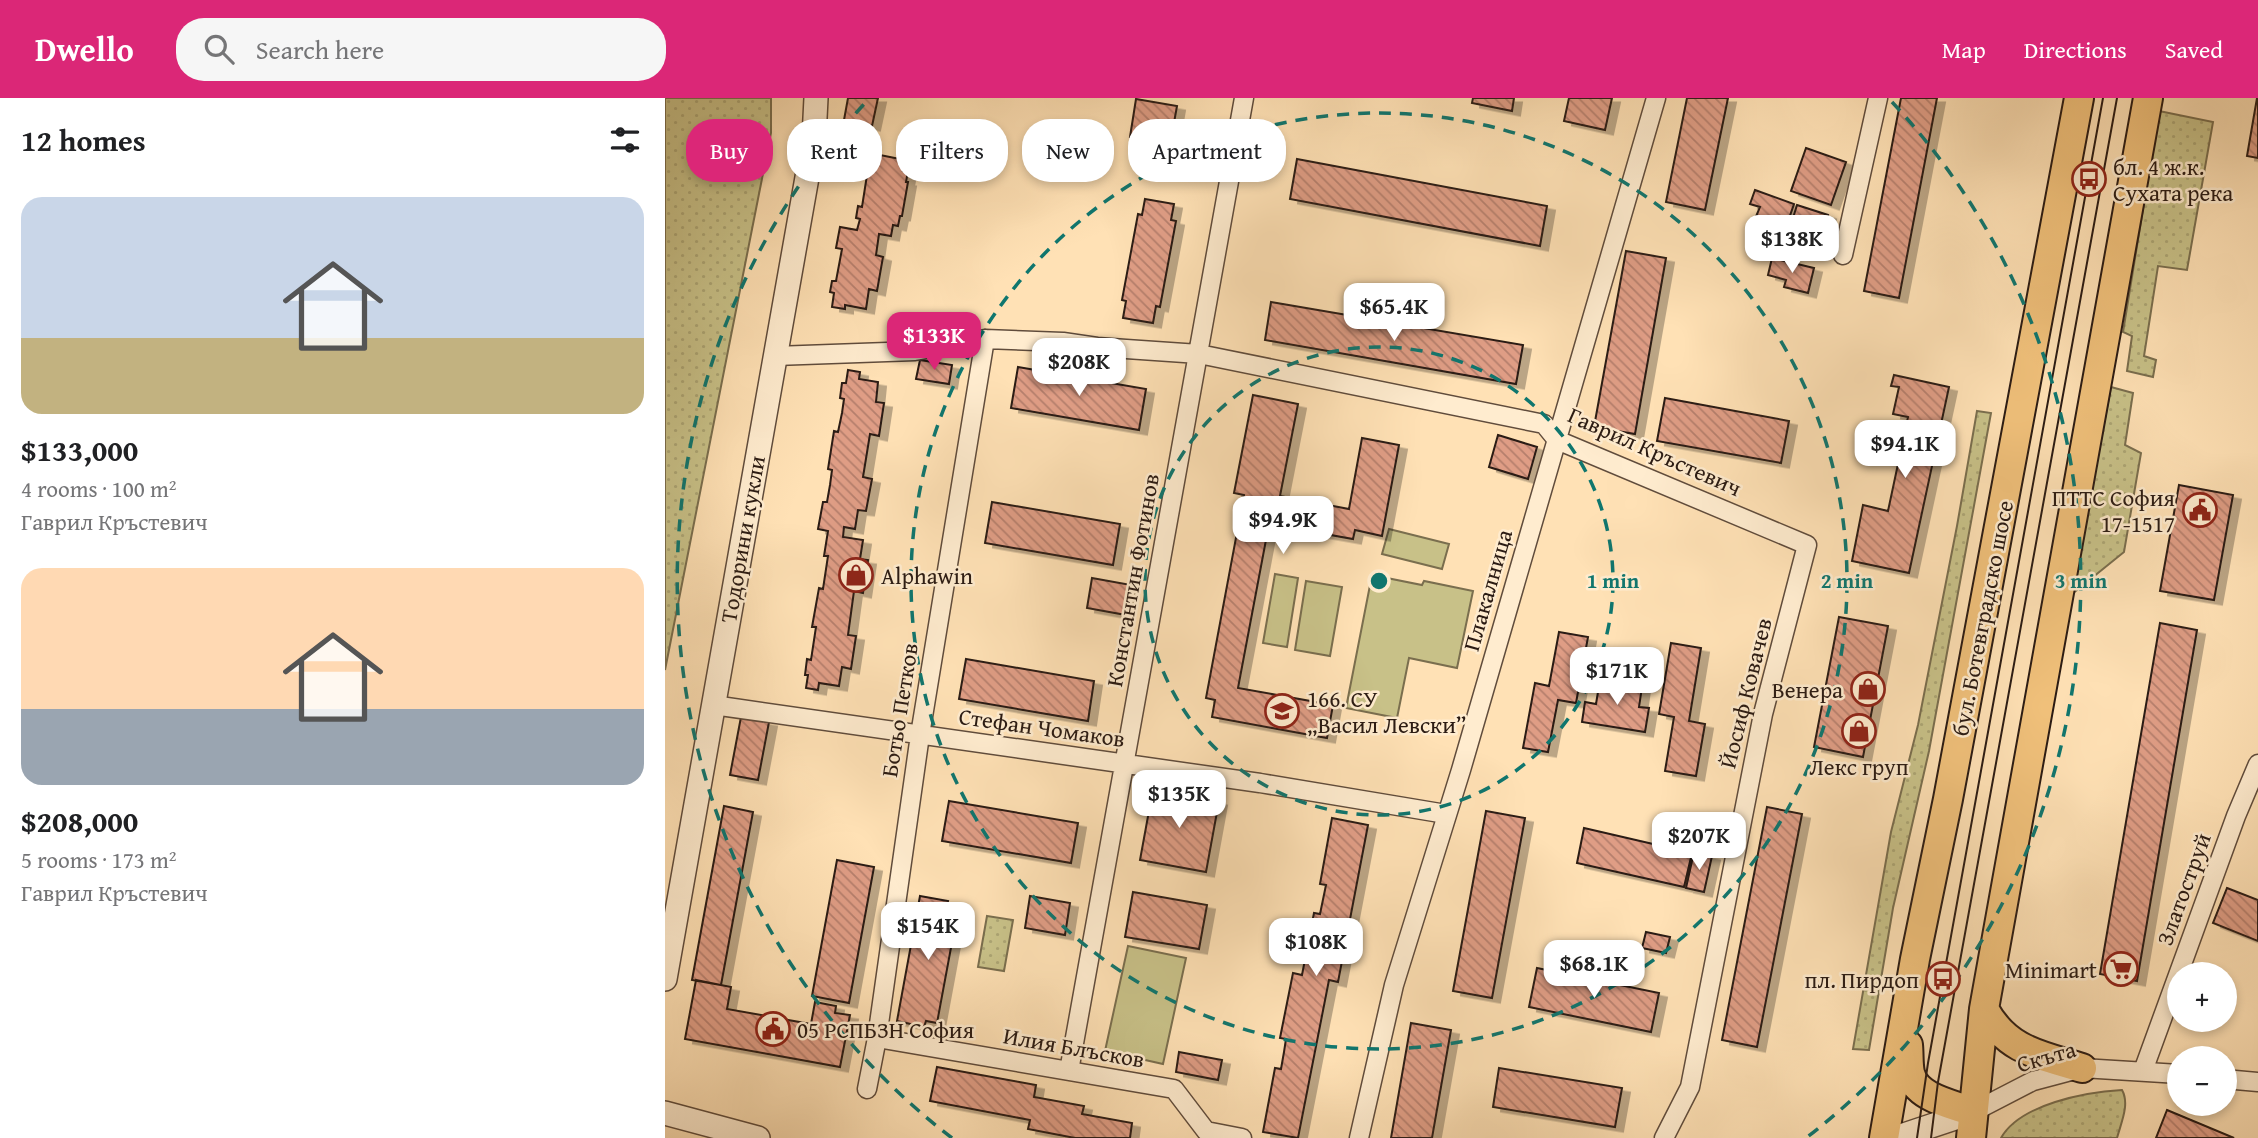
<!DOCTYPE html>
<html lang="en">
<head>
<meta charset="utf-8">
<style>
	body { margin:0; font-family:"Gentium Book Plus",serif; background:#f6f6f6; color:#202124; height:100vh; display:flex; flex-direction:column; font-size:26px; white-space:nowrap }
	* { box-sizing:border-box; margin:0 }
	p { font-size:23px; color:#757577 }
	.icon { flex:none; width:38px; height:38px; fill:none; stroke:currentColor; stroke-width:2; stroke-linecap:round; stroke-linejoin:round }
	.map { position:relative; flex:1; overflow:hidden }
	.side { display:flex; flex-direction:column; background:#fff; width:665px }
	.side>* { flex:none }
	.hud { position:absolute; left:21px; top:21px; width:665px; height:63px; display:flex; gap:14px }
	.controls { position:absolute; left:1502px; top:864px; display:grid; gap:14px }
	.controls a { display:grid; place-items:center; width:70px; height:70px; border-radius:50%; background:#fff; box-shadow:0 4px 10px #0003; font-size:35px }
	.price { position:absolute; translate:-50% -60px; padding:0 16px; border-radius:14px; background:#fff; color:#222; font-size:23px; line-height:46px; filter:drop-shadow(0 2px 4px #0008) }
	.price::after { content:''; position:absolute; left:50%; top:42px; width:21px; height:16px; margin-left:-10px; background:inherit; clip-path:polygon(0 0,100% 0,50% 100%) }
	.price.selected { background:#db2777; color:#fff }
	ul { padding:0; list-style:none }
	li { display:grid; align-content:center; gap:14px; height:371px; padding:0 21px }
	li span { display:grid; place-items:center; height:217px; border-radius:21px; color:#555 }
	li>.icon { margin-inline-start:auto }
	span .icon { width:126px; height:126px; fill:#fffc; stroke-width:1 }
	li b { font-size:30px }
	h2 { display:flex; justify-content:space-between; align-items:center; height:84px; padding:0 21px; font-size:30px }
	.tag { padding:0 24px; border-radius:28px; background:#fff; box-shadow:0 4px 10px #0003; font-size:24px; line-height:63px }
	.tag.selected { background:#db2777; color:#fff }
	header { display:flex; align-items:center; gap:42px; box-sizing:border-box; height:98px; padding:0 35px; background:#db2777; color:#fff }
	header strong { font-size:33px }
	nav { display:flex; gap:38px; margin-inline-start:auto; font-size:24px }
	.search { width:490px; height:63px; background:#f6f6f6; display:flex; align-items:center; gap:18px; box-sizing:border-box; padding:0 24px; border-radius:28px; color:#757577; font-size:26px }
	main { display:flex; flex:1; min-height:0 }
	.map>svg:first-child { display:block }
	.green { fill:url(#green-dots); stroke:#7a6e4e; stroke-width:2 }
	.pitch { fill:#c8c188; stroke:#7a6e4e; stroke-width:2 }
	.building { fill:url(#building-back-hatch); stroke:#2b1b13; stroke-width:2; filter:url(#shadow) }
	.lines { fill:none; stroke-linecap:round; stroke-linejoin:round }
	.minor-casing { stroke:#604c3c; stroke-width:21 }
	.tertiary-casing { stroke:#604c3c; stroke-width:26 }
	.primary-casing { stroke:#2b1b13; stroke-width:32 }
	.minor { stroke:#ffeccf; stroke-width:18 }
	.tertiary { stroke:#ffeccf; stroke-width:23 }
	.primary { stroke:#f0c07a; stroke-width:28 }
	.tram { stroke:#2b1b13; stroke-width:2 }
	.ring { fill:none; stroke:#0f766e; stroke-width:3.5; stroke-dasharray:12 9 }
	.labels { text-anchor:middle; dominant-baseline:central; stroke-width:5; stroke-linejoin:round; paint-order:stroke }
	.poi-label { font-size:23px; fill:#2b1b13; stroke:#ffeccf; text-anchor:start }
	.street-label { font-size:23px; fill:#2b1b13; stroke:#ffeccf }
	.centre { fill:#0f766e; stroke:#ffeccf; stroke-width:3.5 }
	.ring-label { font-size:21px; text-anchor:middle; font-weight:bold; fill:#0f766e; stroke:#ffeccf; stroke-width:5; stroke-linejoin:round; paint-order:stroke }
</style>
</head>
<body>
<header>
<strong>Dwello</strong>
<div class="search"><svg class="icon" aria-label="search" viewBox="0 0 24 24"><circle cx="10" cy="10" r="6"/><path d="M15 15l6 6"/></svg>Search here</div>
<nav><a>Map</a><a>Directions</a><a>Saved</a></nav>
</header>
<main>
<section class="side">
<h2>12 homes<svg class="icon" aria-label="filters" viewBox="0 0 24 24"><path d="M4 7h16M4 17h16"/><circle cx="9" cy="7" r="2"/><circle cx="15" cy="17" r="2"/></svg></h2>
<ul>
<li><span style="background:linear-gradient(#c9d6e8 65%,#c2b280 0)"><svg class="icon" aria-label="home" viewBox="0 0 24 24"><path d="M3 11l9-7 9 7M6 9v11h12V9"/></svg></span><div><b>$133,000</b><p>4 rooms · 100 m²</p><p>Гаврил Кръстевич</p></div></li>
<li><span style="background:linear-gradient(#ffd9b3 65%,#9aa5b1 0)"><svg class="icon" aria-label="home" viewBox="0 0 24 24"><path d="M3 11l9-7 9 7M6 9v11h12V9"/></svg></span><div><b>$208,000</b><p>5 rooms · 173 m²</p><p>Гаврил Кръстевич</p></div></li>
</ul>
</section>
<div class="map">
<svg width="1593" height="1040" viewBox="0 0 1593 1040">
	<defs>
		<pattern id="green-dots" width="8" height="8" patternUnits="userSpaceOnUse" patternTransform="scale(1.75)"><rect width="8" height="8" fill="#c8c188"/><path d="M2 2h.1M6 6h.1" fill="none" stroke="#aca574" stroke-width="1.8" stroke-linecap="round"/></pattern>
		<pattern id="building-back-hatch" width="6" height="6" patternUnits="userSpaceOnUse" patternTransform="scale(1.75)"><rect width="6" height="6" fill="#df9d85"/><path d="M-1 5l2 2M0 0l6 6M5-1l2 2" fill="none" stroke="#b57f6c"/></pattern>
		<filter id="shadow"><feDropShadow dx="8" dy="4.5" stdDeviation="0" flood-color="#0004"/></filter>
	</defs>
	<rect width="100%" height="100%" fill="#ffe1b5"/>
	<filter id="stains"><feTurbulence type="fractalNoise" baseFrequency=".00286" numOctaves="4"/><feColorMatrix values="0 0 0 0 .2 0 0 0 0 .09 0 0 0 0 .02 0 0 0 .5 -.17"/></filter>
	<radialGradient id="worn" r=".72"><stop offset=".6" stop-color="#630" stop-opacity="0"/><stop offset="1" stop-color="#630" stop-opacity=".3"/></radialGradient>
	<path class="green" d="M0,0H106V35L0,572Z
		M1494,13L1548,24L1522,172L1493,168L1479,258L1491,262L1488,279L1462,273L1467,238L1458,234Z
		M1446,289L1468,295L1460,347L1476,355L1459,454L1407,496Z
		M1312,313L1326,315L1264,653L1228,810L1204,952L1188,951L1226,734L1253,627L1292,428Z
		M322,818L348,822L339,873L313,869Z
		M1457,992C1465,1006 1456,1025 1452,1040H1336C1355,1006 1421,994 1457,992Z"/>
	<path class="pitch" d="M724,431L784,446L777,471L717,456Z
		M610,476L633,480L622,549L598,545Z
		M707,477L757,487L759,483L808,493L792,570L744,560L732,620L681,610Z
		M641,483L677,489L665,558L630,552Z
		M463,848L521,860L498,966L440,953Z"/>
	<path class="building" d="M183,0H213L207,28L179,22Z
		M808,0H849L847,13L807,5Z
		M904,0H947L940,32L899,23Z
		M1022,0H1063L1040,112L1001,104Z
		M1236,0H1272L1234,200L1199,193Z
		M1592,0H1593V60L1582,58Z
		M471,1L512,8L505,47L465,39Z
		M1141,50L1181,64L1166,107L1126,93Z
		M200,54L240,62L238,73H243L241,84H243L237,118H235L233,128L228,127L226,138L214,136L211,157L218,159L212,193L204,191L201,211L180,207V211L167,209L169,195L165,194L167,183H171L177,151L171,150L175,129L192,132L195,121L191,120L193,108L197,109L202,77L196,76Z
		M632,61L882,108L875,148L625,101Z
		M1090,92L1129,106L1120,132L1090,121L1095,109L1085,106Z
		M480,101L509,106L506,122L511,123L495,209L491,208L488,225L458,220L461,203L457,202L473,116L477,117Z
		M1132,107L1163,117L1154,143L1124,133Z
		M961,153L1001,160L970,336L929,329Z
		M1107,160L1149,170L1143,195L1119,189L1121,182L1103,177Z
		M606,204L858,247L851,286L600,242Z
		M255,262L287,267L284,286L251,281Z
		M353,269L481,291L474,332L346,310Z
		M183,272L195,274L194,281L213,284L211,304L219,305L214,338L205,336L198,379L207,381L201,413L193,412L190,431L179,429L178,439L198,442L195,461L203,462L198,495L189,493L183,537L191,538L186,571L177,569L174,588L154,585L153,592L141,590L143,577H140L142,561L146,562L151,529H147L154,490L158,491L163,458H159L163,433L153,431L158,404H162L165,387L167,372L163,371L169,333L173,334L177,315L179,301L175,300L177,285H181Z
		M1229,277L1284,289L1244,475L1187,463L1198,407L1223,413L1243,319L1228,316L1234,289L1226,288Z
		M588,297L633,306L615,398L684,411L697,340L734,347L717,438L690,432L688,441L604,426L573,590L668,607L662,640L547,619L550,602L541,600L579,397L569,395Z
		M1000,300L1124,323L1116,365L992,343Z
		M833,337L872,349L863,381L824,369Z
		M1514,387L1568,397L1549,502L1495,493Z
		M327,404L455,426L448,467L320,445Z
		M427,480L466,487L461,517L422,510Z
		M1174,519L1223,528L1198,659L1149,649Z
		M1495,525L1532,532L1472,883L1435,876Z
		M894,534L923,539L911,605L893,602L883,654L858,650L870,585L884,588Z
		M1006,545L1036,550L1024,623L1040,626L1031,678L1000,673L1009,619L994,616Z
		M301,561L429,583L423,623L294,601Z
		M935,582L977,589L974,609L984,610L980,634L917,624L920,604L931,606Z
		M76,619L104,624L93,682L65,677Z
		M488,691L554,703L541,774L475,762Z
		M284,703L413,725L406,765L277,743Z
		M59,708L88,714L56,887L27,882Z
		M1102,709L1137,716L1092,949L1057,942Z
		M821,713L860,720L827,900L788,893Z
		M667,720L703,727L673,884L664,882L633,1040L598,1034L610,970L616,971L619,954L621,941L615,940L628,875L637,877L649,815L655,816L661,787L655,786Z
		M919,730L1027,755L1019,789L912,765Z
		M1029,754L1047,758L1039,794L1021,790Z
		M172,762L209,769L184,905L147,898Z
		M1562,790L1593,802V843L1548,825Z
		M468,794L542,807L534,851L460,839Z
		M255,798L283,803L281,810L293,812L272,925L261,923L259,929L232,923Z
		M365,798L405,805L400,837L360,830Z
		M981,834L1005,839L1001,855L977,850Z
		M872,870L994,895L986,934L864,909Z
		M31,882L66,889L62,911L146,926L150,904L171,908L170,915L185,917L175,969L20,941Z
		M746,925L786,932L767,1040H726Z
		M514,954L557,962L553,982L511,974Z
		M272,969L371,987L369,999L419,1008L417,1016L467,1025L465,1040H410L363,1031L365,1022L265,1003Z
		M834,970L957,990L950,1029L828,1009Z
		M1502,1012L1569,1040H1491Z"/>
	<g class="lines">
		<g class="minor-casing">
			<path id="minor" d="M1178,157L1213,0
				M110,258L250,253L320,241L398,244L432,249L534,256L879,326L892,342L1142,447L1098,616L1025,989L999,1040
				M48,607L595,685L781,716
				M212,940L509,991L541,1033L577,1040
				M404,973L579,0
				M1478,973L1571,718L1593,666
				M1559,981L1593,984
				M202,991L212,940L255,637L320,241
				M1308,1014L1368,983L1417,970L1514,976
				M694,1040L729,887L796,672L991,0"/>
		</g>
		<g class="tertiary-casing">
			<path id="tertiary" d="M0,881L149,40L151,0
				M0,1015L93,1040
				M1230,1040L1308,1014"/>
		</g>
		<g class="primary-casing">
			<path id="primary" d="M1319,911C1342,953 1375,957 1417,970
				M1243,947C1244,956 1243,966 1245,975C1251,1000 1287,1006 1308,1014
				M1219,1040L1250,861L1283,701L1414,0
				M1306,1040L1319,911L1483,0"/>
		</g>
		<use href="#minor" class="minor"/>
		<use href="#tertiary" class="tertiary"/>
		<use href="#primary" class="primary"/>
		<path class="tram" d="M1252,1040L1263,965L1438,0
			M1266,1040L1273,984L1452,0"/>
	</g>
	<g class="ring">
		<circle cx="714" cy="483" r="234"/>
		<circle cx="714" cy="483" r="468"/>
		<path d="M287 1040A702 702 0 0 1 201 4M1227 4A702 702 0 0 1 1141 1040"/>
	</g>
	<defs>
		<g id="bus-ring" transform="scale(1.75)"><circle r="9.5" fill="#ffeccf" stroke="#8f2418" stroke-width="1.5"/><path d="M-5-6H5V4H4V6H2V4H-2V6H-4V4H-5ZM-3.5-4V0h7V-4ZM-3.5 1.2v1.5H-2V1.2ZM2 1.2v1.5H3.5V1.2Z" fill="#8f2418"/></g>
		<g id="civic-ring" transform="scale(1.75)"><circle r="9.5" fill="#ffeccf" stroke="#8f2418" stroke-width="1.5"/><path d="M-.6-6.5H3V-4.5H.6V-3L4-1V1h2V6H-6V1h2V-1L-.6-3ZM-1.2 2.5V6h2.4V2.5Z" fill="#8f2418"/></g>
		<g id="shop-ring" transform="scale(1.75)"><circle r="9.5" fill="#ffeccf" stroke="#8f2418" stroke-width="1.5"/><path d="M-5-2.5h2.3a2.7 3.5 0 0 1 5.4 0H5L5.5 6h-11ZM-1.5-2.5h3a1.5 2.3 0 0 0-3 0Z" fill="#8f2418"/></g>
		<g id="school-ring" transform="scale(1.75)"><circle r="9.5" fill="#ffeccf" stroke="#8f2418" stroke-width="1.5"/><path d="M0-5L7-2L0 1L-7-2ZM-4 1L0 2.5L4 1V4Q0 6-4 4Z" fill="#8f2418"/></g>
		<g id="supermarket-ring" transform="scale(1.75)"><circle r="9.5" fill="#ffeccf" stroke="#8f2418" stroke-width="1.5"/><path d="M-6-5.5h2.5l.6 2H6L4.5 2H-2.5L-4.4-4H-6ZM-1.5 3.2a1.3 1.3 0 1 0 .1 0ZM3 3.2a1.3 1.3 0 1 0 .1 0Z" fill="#8f2418"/></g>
	</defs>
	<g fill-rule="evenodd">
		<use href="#bus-ring" x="1424" y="81"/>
		<use href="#civic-ring" x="1535" y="412"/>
		<use href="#shop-ring" x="191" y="477"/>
		<use href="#shop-ring" x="1203" y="591"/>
		<use href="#school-ring" x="617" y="613"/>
		<use href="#shop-ring" x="1194" y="633"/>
		<use href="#supermarket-ring" x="1456" y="871"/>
		<use href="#bus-ring" x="1278" y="881"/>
		<use href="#civic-ring" x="108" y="931"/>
	</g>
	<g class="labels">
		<g class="poi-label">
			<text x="1448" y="68">бл. 4 ж.к.<tspan x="1448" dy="26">Сухата река</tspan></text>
			<text x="1510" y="399" text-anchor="end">ПТТС София<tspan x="1510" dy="26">17-1517</tspan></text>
			<text x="216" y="477">Alphawin</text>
			<text x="1178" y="591" text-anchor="end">Венера</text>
			<text x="642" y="600">166. СУ<tspan x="642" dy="26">„Васил Левски”</tspan></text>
			<text x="1194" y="668" text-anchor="middle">Лекс груп</text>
			<text x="1432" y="871" text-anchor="end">Minimart</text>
			<text x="1254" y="881" text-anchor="end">пл. Пирдоп</text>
			<text x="132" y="931">05 РСПБЗН София</text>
		</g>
		<g class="street-label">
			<text transform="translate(990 353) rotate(24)">Гаврил Кръстевич</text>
			<text transform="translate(77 441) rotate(-80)">Тодорини кукли</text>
			<text transform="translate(467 482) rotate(-80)">Константин Фотинов</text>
			<text transform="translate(822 492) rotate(-74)">Плакалница</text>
			<text transform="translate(1317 520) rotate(-79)">бул. Ботевградско шосе</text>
			<text transform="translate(1080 595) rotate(-76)">Йосиф Ковачев</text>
			<text transform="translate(234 612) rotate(-81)">Ботьо Петков</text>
			<text transform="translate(377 629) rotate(8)">Стефан Чомаков</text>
			<text transform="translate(1518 791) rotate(-70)">Златоструй</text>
			<text transform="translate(409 949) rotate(10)">Илия Блъсков</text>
			<text transform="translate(1381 958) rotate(-16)">Скъта</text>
		</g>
	</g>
	<circle cx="714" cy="483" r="10" class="centre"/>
	<g class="ring-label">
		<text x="948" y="490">1 min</text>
		<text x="1182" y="490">2 min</text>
		<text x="1416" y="490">3 min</text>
	</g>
	<rect width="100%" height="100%" filter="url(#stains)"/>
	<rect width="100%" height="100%" fill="url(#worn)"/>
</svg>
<div class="controls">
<a>+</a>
<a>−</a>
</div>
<b class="price" style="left:1127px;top:177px">$138K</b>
<b class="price" style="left:729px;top:245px">$65.4K</b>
<b class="price selected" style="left:269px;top:274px">$133K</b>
<b class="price" style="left:414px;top:300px">$208K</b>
<b class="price" style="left:1240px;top:382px">$94.1K</b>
<b class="price" style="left:618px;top:458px">$94.9K</b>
<b class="price" style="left:952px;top:609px">$171K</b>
<b class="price" style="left:514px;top:732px">$135K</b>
<b class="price" style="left:1034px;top:774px">$207K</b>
<b class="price" style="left:263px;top:864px">$154K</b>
<b class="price" style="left:651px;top:880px">$108K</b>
<b class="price" style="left:929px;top:902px">$68.1K</b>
<div class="hud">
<a class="tag selected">Buy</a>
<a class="tag">Rent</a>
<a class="tag">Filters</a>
<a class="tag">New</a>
<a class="tag">Apartment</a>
</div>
</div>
</main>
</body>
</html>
